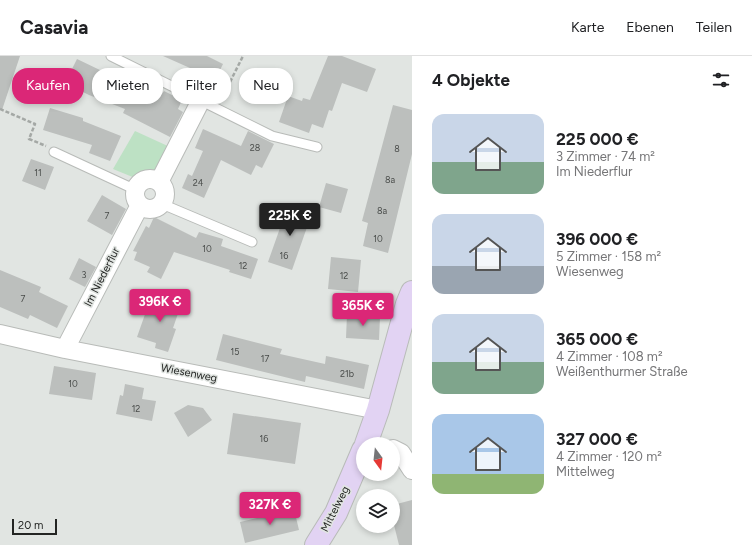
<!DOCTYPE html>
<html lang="de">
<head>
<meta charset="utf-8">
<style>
	body { margin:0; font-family:Figtree,sans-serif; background:#f2f2f2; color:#202124; height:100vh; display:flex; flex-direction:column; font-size:15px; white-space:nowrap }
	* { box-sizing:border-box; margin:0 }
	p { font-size:13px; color:#757577 }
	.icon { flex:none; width:22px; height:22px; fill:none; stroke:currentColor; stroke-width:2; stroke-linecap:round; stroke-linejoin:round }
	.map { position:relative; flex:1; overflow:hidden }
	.panel { display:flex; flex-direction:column; background:#fff; width:340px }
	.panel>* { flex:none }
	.top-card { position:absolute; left:12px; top:12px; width:340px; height:36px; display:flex; gap:8px }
	.needle { width:26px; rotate:165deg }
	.fabs { position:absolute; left:356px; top:381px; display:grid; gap:8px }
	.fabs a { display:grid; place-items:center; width:44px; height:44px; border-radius:50%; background:#fff; box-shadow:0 2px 6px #0003; font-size:20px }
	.scale { position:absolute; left:12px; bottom:10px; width:45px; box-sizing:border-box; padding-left:4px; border:2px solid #232523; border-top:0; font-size:11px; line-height:14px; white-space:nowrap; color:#232523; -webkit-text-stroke:3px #e1e5e2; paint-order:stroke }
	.price { position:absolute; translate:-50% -34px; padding:0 9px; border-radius:4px; background:#db2777; color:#fff; font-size:13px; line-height:26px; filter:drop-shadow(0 1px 2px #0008) }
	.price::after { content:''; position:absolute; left:50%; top:24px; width:12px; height:9px; margin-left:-6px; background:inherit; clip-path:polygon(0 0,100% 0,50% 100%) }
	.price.current { background:#222; color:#fff }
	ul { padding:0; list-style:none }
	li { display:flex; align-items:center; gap:12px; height:100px; padding:0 20px }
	li span { display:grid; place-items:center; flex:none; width:112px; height:80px; border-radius:12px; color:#555 }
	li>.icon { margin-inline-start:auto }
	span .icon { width:48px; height:48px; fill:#fffc; stroke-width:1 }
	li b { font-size:17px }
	h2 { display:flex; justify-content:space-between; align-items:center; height:48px; padding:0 20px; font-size:17px }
	.pill { padding:0 14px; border-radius:16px; background:#fff; box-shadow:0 2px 6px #0003; font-size:14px; line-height:36px }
	.pill.current { background:#db2777; color:#fff }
	header { display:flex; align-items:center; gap:24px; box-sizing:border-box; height:56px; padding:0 20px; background:#fff; border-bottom:1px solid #e0e0e0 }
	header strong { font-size:19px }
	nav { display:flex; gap:22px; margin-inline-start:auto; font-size:14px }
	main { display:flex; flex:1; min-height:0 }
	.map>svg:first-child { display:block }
	.green { fill:#bde1c4 }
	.building { fill:#bcbfbd }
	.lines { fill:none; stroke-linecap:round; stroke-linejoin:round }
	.lane-casing { stroke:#b8bbb8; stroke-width:11 }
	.street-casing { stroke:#b8bbb8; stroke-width:20 }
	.secondary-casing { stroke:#b8bbb8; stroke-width:24 }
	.path { stroke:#a4a8a5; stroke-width:2.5; stroke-dasharray:4 2; stroke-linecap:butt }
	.lane { stroke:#fff; stroke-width:9 }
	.street { stroke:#fff; stroke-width:18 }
	.secondary { stroke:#e2d3f3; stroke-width:22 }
	.labels { text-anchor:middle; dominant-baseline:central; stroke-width:3; stroke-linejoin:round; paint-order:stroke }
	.number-label { font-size:9px; fill:#494c4a }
	.street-label { font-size:11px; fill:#232523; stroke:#e1e5e2 }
</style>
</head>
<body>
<header>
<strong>Casavia</strong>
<nav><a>Karte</a><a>Ebenen</a><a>Teilen</a></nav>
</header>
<main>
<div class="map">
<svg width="412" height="489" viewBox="0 0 412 489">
	<rect width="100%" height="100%" fill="#e1e5e2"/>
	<path class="green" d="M135,75L170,91L159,115L135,122L113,113Z"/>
	<path class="building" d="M0,0H20L2,54H0Z
		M163,0H207L223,8L213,28L188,15L190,12Z
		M328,0H342L376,13L367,36L342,27L332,55L329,54L323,72L312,68L309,77L279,66L288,40L302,45L303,42L310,44Z
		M77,3L102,15L99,21L127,33L131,25L162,38L164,35L182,44L178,53L183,56L170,81L123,57L125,53L89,39L65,27Z
		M393,49L412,54V98L388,197L363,190L368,167L362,165Z
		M50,52L83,62V65L121,80L110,105L89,97L92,89L43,74Z
		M203,73L241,90L248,75L274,88L262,112L256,109L251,119L221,104L204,142L182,132L188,118L192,120L203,95L195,92Z
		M31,103L54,111L45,134L22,125Z
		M326,127L348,133L341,157L319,151Z
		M102,139L126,153L112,179L87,165Z
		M284,149L312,157L292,214L268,206L280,172H278Z
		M154,161L196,182L199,176L223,183L221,190L258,203L251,223L229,216L230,214L174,196L161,223L147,216L150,211L134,204L137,196L133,195L146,170L149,172Z
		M331,201L361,204L358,236L328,233Z
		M79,202L96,211L85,231L69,223Z
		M0,214L41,231L39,236L68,250L57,272L30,259L28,263L0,251Z
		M164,240L182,246L173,272L176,273L168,296L155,292L156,287L137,281L149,247L160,251Z
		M347,258L380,261L379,284L346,282Z
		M223,278L282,293L280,298L325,308L326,300L369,309L364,333L306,320L305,326L216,304Z
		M54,310L96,317L92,344L49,338Z
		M125,328L144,332L142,343L156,345L152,365L116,358L120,339L123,340Z
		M188,349L203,352L212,364L188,381L174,357Z
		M233,357L301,367L295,408L227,398Z
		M412,444V489H399L393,465V449Z
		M294,453L299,474L245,487L240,466Z"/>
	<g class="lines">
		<g class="lane-casing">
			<path id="lane" d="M111,0L272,80L317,91
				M54,96L136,134
				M162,148L252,186"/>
		</g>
		<g class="street-casing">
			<path id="street" d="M135 138a15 15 0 1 1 30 0a15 15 0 1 1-30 0Z
				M159,126L200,46
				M0,278L65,293L378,354
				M65,293L140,149
				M393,393L401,397L412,414"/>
		</g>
		<g class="secondary-casing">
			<path id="secondary" d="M366,388L378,354L407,248L412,236
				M316,489L336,457L363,394"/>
		</g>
		<path class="path" d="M222,42L243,0
			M0,53L35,68L29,83L46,90"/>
		<use href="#lane" class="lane"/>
		<use href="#street" class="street"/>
		<use href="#secondary" class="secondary"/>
	</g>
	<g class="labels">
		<g class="number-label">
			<text x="255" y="91">28</text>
			<text x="397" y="92">8</text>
			<text x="38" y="116">11</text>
			<text x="390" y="123">8a</text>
			<text x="198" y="126">24</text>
			<text x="382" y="154">8a</text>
			<text x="107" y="159">7</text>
			<text x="378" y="182">10</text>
			<text x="207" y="192">10</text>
			<text x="284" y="199">16</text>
			<text x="243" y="209">12</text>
			<text x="84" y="218">3</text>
			<text x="344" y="219">12</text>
			<text x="23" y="242">7</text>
			<text x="235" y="295">15</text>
			<text x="265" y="302">17</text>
			<text x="347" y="317">21b</text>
			<text x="73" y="327">10</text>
			<text x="136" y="352">12</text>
			<text x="264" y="382">16</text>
		</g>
		<g class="street-label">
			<text transform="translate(102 221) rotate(-63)">Im Niederflur</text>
			<text transform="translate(189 317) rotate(11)">Wiesenweg</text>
			<text transform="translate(335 453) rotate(-63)">Mittelweg</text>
		</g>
	</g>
</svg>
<div class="fabs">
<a><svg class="needle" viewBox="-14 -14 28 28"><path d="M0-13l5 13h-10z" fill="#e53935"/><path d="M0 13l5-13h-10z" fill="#757577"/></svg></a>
<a><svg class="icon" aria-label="layers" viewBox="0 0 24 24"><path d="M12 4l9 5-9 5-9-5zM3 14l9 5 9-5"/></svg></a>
</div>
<div class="scale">20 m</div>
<b class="price current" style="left:290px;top:181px">225K €</b>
<b class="price" style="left:160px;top:267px">396K €</b>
<b class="price" style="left:363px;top:271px">365K €</b>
<b class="price" style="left:270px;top:470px">327K €</b>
<div class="top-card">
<a class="pill current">Kaufen</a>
<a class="pill">Mieten</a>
<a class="pill">Filter</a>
<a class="pill">Neu</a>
</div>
</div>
<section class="panel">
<h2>4 Objekte<svg class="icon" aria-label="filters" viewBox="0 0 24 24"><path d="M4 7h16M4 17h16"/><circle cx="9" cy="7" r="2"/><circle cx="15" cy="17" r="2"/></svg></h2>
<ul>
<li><span style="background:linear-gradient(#c9d6e8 60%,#7fa58c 0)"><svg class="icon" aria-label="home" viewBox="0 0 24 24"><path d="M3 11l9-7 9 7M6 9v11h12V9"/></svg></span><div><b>225 000 €</b><p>3 Zimmer · 74 m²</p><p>Im Niederflur</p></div></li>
<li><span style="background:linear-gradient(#c9d6e8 65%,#9aa5b1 0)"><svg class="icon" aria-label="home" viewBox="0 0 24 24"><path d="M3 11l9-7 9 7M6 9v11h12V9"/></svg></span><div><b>396 000 €</b><p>5 Zimmer · 158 m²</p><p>Wiesenweg</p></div></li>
<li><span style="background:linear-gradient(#c9d6e8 60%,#7fa58c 0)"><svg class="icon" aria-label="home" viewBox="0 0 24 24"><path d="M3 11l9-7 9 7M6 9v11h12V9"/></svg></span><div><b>365 000 €</b><p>4 Zimmer · 108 m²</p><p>Weißenthurmer Straße</p></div></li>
<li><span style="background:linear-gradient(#a9c7e8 75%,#8fb573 0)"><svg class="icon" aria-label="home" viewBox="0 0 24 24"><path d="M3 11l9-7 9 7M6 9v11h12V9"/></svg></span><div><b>327 000 €</b><p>4 Zimmer · 120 m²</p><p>Mittelweg</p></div></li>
</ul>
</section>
</main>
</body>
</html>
